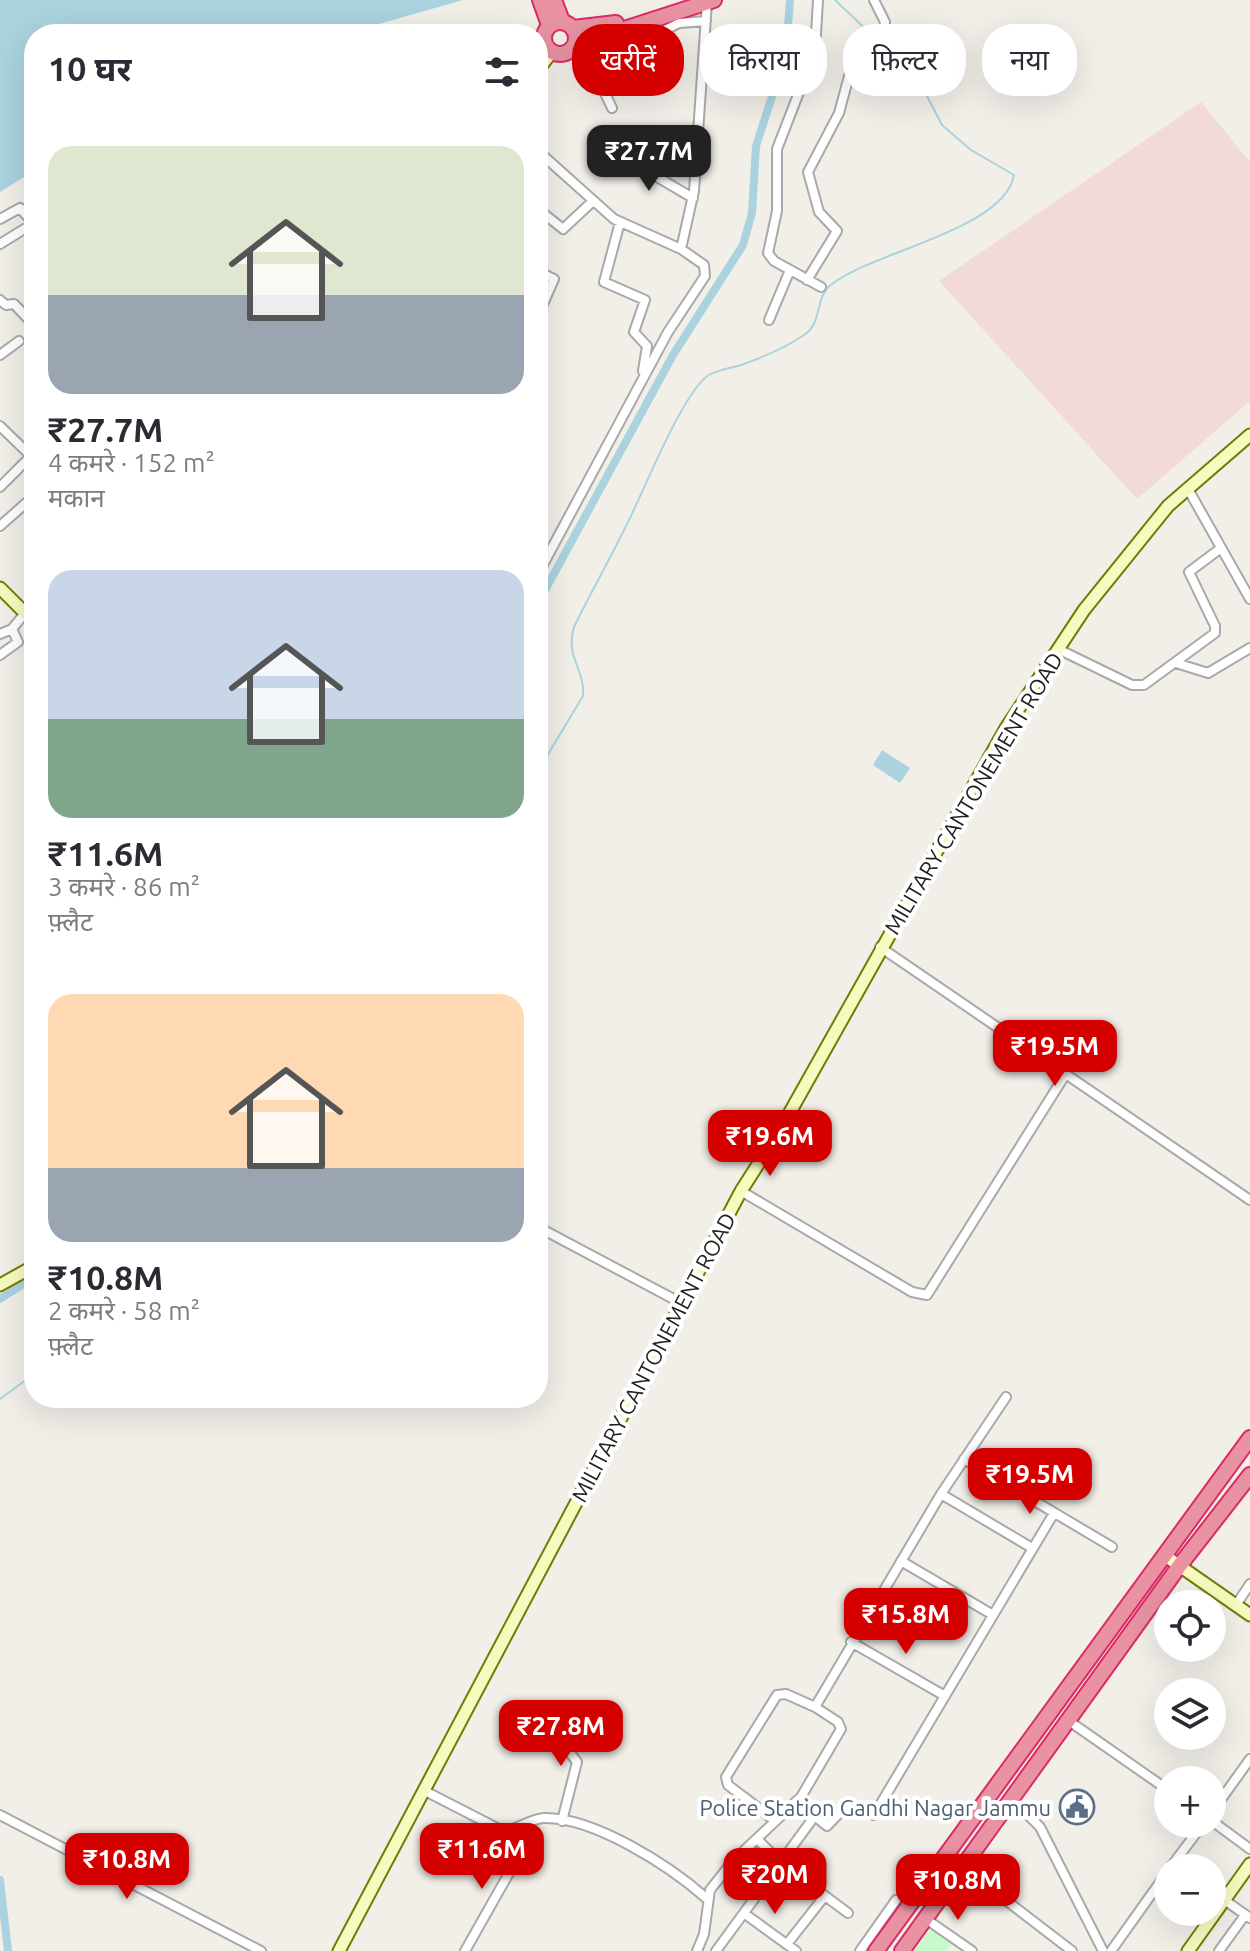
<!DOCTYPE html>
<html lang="hi">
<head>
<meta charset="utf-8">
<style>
	body { margin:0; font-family:Ubuntu,"Noto Sans Devanagari",sans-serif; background:#f7f7f7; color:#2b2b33; height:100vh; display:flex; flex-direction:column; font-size:30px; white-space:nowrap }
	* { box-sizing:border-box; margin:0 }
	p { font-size:26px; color:#7c7c81 }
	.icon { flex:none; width:44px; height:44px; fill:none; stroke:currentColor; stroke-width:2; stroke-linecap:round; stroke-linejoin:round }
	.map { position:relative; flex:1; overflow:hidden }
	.side { position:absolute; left:24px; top:24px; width:524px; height:1384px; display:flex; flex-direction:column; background:#fff; border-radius:32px; box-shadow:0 8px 32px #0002 }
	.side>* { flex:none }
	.banner { position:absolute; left:572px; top:24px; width:558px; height:72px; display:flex; gap:16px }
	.tools { position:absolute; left:1154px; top:1590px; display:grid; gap:16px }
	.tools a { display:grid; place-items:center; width:72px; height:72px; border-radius:50%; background:#fff; box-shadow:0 8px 32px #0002; font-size:40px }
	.price { position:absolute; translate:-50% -68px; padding:0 18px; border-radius:16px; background:#d40000; color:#fff; font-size:26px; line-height:52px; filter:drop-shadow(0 2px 4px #0008) }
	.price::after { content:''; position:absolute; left:50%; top:48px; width:24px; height:18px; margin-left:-12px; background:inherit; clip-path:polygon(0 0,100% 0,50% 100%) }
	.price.active { background:#222; color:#fff }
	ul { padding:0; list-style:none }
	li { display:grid; align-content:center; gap:16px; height:424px; padding:0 24px }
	li span { display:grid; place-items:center; height:248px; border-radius:24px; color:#555 }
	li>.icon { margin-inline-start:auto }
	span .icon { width:144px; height:144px; fill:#fffc; stroke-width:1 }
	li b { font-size:34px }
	h2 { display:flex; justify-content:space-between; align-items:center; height:96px; padding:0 24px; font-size:34px }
	.tag { padding:0 28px; border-radius:32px; background:#fff; box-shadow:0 8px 32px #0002; font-size:28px; line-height:72px }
	.tag.active { background:#d40000; color:#fff }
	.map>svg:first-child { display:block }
	.commercial { fill:#f2dad9 }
	.park { fill:#c8facc }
	.water { fill:#aad3df }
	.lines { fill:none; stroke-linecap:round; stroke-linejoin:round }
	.stream { stroke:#aad3df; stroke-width:2 }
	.canal { stroke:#aad3df; stroke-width:8 }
	.street-casing { stroke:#a9a9a9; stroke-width:12 }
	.secondary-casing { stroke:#707d05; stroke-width:15 }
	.highway-casing { stroke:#dc2a67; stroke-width:18 }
	.street { stroke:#fff; stroke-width:8 }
	.secondary { stroke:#f7fabf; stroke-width:11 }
	.highway { stroke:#e892a2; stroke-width:14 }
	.labels { text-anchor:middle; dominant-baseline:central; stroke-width:8; stroke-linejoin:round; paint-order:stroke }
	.street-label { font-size:22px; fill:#222; stroke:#fff }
	.service-label { font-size:22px; fill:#4e5e75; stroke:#fff; text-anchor:end }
</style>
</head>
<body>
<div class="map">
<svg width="1250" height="1951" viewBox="0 0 1250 1951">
	<rect width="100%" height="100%" fill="#f2efe9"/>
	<path class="commercial" d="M1201,102L1250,162V401L1137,499L939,281Z"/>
	<path class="park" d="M932,1927L953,1942L946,1951H914Z"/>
	<path class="water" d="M0,0H463L344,34H34V171L0,192Z
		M882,750L910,768L900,783L873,765Z"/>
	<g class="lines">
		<path class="stream" d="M835,0L874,37
			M538,771L583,696C585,668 565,658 574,627C591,592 610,559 627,524C643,493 683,391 709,375C719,369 733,368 744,364C763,357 787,347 804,335C823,323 814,297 832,284C875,251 1005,229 1014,175L971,150L942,125L916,75L879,41
			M0,1399L34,1374"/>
		<path class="canal" d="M538,603L673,355L743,245L752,213L756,146L786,53L790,0
			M0,1299L34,1277
			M0,1880L8,1951"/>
		<g class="street-casing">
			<path id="street" d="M818,0L815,51L777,149V211L768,253L774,261L821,287
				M500,32L501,34
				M612,108L592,66L679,23L706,21
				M538,151L614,219L681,249
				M623,157L693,198
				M636,166L653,139
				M538,209L563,229L593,201
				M0,219L20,208L34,224
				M620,222L604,282L645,300L634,332L647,346L643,371
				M0,244L34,223
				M538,271L554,279L540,311
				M807,280L837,231L819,212L808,172L839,113L849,76L884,29L885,22L874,0
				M0,300L6,305L14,304L34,325
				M769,320L790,270
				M0,355L19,341
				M0,426L34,459
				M0,487L31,456
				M1188,489L1250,599
				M0,526L34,496
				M538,574L668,332L705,276L704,265L681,249L694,191L707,2
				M0,634L12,629L25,613
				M1058,649L1132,685H1144L1215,633V626L1189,572L1221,548
				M0,655L18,642L12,629
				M1176,663L1208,673L1250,648
				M880,947L1250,1200
				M741,1191L912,1292L927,1295L1065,1075
				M538,1227L683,1304
				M964,1459L1112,1547
				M941,1494L1032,1548
				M901,1561L993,1615
				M1236,1605L1250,1584
				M851,1642L945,1696
				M1069,1721L1168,1790
				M529,1728L567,1749L577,1762L562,1821
				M423,1790L503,1831C518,1830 529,1819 544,1818C594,1817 670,1866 706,1898
				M1013,1800L1040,1827L1103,1951
				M796,1801L827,1826L845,1807L874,1815L1054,1513
				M1212,1812L1250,1759
				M0,1815L261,1951
				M774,1820L728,1785L726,1777L777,1695L786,1694L815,1707
				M1212,1821L1250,1849
				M757,1839L782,1864L848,1913
				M964,1868L1072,1951
				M1170,1868L1203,1824
				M1223,1899L1250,1918
				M745,1914L796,1951
				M926,1919L972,1951
				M787,1944L824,1897
				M465,1951L517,1859L518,1842L513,1830
				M697,1951L704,1934L710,1890L733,1861L801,1797L841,1729L838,1722L815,1707L941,1494L1006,1397
				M716,1951L814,1817
				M860,1951L896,1900
				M1111,1951L1168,1871
				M1219,1951L1245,1915"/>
		</g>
		<g class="secondary-casing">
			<path id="secondary" d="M538,58L546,46
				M538,70L552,52
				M0,588L25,613H34
				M0,1285L34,1266
				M1164,1555L1250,1615
				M339,1951L741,1191L780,1130L1006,728L1084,610L1168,506L1250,435
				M1188,1951L1250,1864"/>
		</g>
		<g class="highway-casing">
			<path id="highway" d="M540,0L549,25
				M554,0L562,21
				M544 38a16 16 0 1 1 32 0a16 16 0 1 1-32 0Z
				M573,28L616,23
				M575,45L714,0
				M876,1951L1250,1438
				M902,1951L1180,1565L1250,1475"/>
		</g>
		<use href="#street" class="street"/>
		<use href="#secondary" class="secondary"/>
		<use href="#highway" class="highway"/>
	</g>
	<defs>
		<g id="civic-ring" transform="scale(1.8)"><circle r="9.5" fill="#fff" stroke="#5c6f8a" stroke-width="1.5"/><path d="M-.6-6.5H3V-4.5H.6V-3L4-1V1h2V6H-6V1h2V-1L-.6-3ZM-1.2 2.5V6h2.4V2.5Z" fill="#5c6f8a"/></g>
	</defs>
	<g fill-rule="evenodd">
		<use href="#civic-ring" x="1077" y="1807"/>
	</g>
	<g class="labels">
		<g class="street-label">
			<text transform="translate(973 793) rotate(-59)">MILITARY CANTONEMENT ROAD</text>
			<text transform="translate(653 1357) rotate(-62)">MILITARY CANTONEMENT ROAD</text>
		</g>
		<g class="service-label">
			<text x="1051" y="1807">Police Station Gandhi Nagar Jammu</text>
		</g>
	</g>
</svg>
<div class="tools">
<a><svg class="icon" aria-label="locate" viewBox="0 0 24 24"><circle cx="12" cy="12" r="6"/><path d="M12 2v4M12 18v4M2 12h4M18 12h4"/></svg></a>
<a><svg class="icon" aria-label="layers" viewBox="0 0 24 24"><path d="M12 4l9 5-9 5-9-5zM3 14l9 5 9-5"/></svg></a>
<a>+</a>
<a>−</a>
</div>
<b class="price active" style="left:649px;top:193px">₹27.7M</b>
<b class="price" style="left:1055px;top:1088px">₹19.5M</b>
<b class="price" style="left:770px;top:1178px">₹19.6M</b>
<b class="price" style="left:1030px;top:1516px">₹19.5M</b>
<b class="price" style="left:906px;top:1656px">₹15.8M</b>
<b class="price" style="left:561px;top:1768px">₹27.8M</b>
<b class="price" style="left:482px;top:1891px">₹11.6M</b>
<b class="price" style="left:127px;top:1901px">₹10.8M</b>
<b class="price" style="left:775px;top:1916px">₹20M</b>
<b class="price" style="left:958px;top:1922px">₹10.8M</b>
<div class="banner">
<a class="tag active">खरीदें</a>
<a class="tag">किराया</a>
<a class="tag">फ़िल्टर</a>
<a class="tag">नया</a>
</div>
<section class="side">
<h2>10 घर<svg class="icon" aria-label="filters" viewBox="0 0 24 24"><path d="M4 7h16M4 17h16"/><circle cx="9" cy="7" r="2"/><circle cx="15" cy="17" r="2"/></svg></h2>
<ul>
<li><span style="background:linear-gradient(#dfe7d0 60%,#9aa5b1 0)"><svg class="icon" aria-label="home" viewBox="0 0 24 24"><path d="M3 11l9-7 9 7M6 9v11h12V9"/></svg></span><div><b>₹27.7M</b><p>4 कमरे · 152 m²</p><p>मकान</p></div></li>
<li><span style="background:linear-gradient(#c9d6e8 60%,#7fa58c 0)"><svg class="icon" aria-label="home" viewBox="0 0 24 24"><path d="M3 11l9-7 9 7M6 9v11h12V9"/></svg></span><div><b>₹11.6M</b><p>3 कमरे · 86 m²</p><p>फ़्लैट</p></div></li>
<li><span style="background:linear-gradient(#ffd9b3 70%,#9aa5b1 0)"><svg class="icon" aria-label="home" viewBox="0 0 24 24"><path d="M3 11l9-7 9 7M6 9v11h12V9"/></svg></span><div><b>₹10.8M</b><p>2 कमरे · 58 m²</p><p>फ़्लैट</p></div></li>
</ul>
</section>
</div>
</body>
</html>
